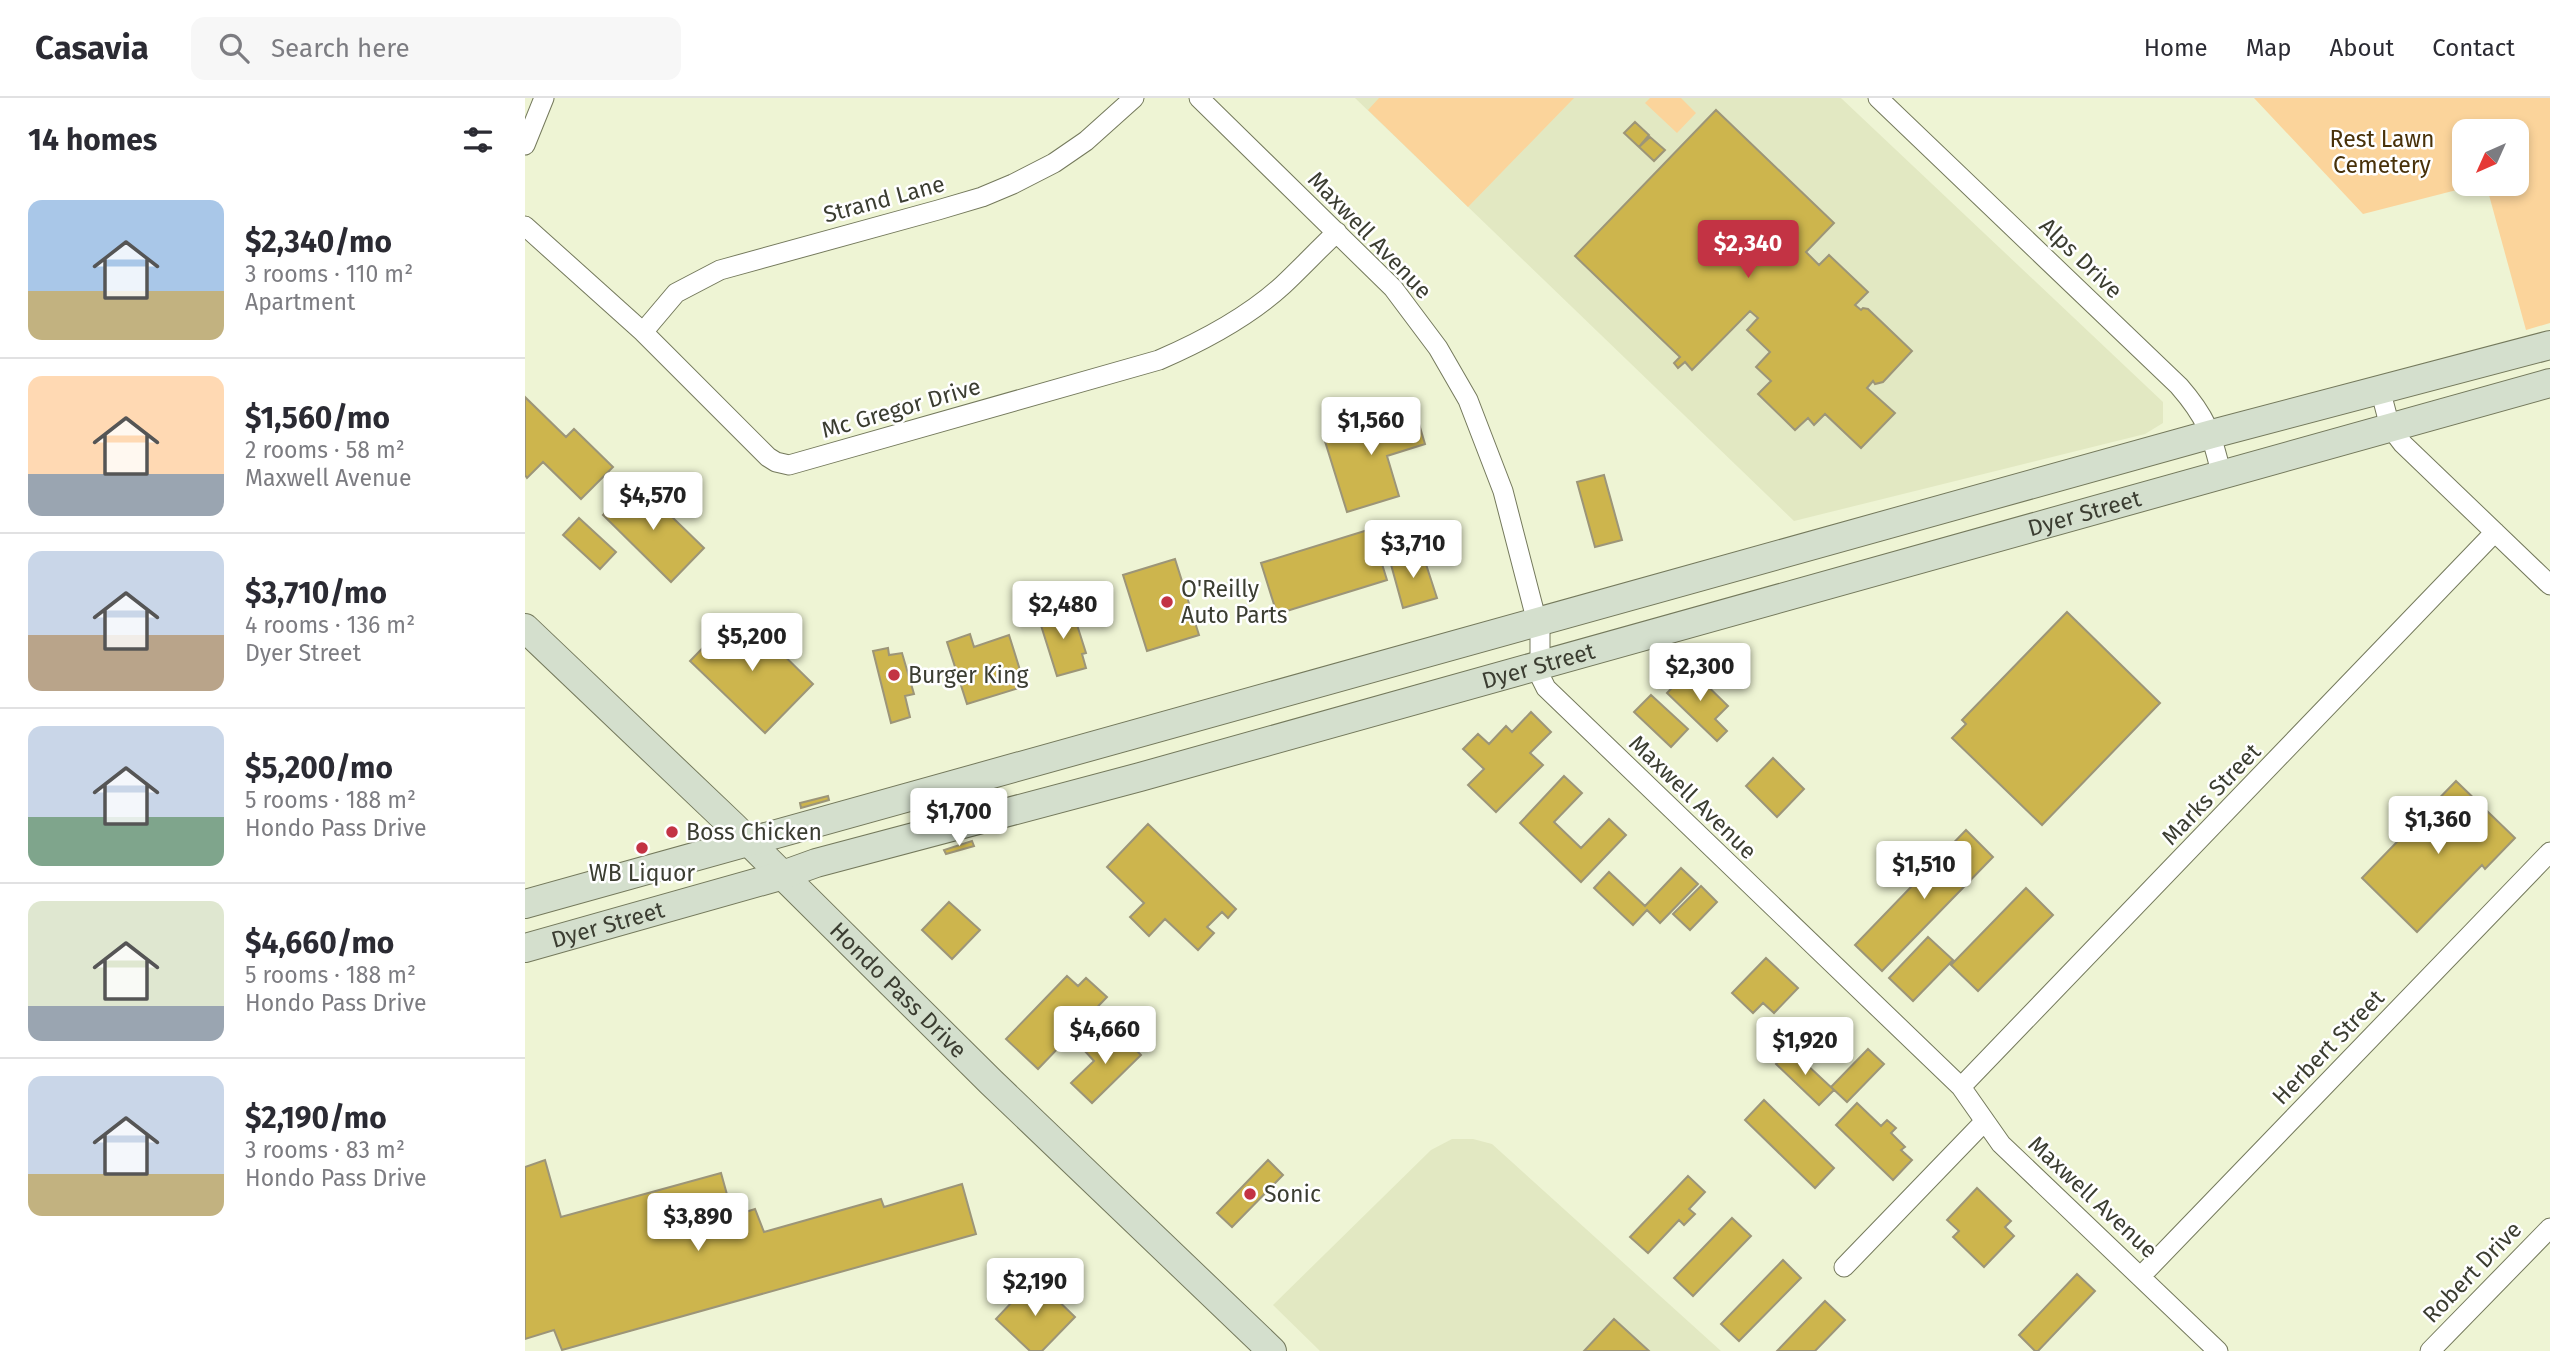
<!DOCTYPE html>
<html lang="en">
<head>
<meta charset="utf-8">
<style>
	body { margin:0; font-family:"Fira Sans",sans-serif; background:#f7f7f7; color:#2b2b33; height:100vh; display:flex; flex-direction:column; font-size:26px; white-space:nowrap }
	* { box-sizing:border-box; margin:0 }
	p { font-size:23px; color:#7c7c81 }
	.icon { flex:none; width:38px; height:38px; fill:none; stroke:currentColor; stroke-width:2; stroke-linecap:round; stroke-linejoin:round }
	.map { position:relative; flex:1; overflow:hidden }
	.details { display:flex; flex-direction:column; background:#fff; width:525px }
	.details>* { flex:none }
	.needle { width:46px; rotate:225deg }
	.controls { position:absolute; left:1927px; top:21px; display:grid; gap:14px }
	.controls a { display:grid; place-items:center; width:77px; height:77px; border-radius:14px; background:#fff; box-shadow:0 4px 10px #0003; font-size:35px }
	.price { position:absolute; translate:-50% -60px; padding:0 16px; border-radius:7px; background:#fff; color:#222; font-size:23px; line-height:46px; filter:drop-shadow(0 2px 4px #0008) }
	.price::after { content:''; position:absolute; left:50%; top:42px; width:21px; height:16px; margin-left:-10px; background:inherit; clip-path:polygon(0 0,100% 0,50% 100%) }
	.price.on { background:#c33344; color:#fff }
	ul { padding:0; list-style:none }
	li { display:flex; align-items:center; gap:21px; height:175px; padding:0 28px }
	li+li { border-top:2px solid #e1e1e2 }
	li span { display:grid; place-items:center; flex:none; width:196px; height:140px; border-radius:14px; color:#555 }
	li>.icon { margin-inline-start:auto }
	span .icon { width:84px; height:84px; fill:#fffc; stroke-width:1 }
	li b { font-size:30px }
	h2 { display:flex; justify-content:space-between; align-items:center; height:84px; padding:0 28px; font-size:30px }
	header { display:flex; align-items:center; gap:42px; box-sizing:border-box; height:98px; padding:0 35px; background:#fff; border-bottom:2px solid #e1e1e2 }
	header strong { font-size:33px }
	nav { display:flex; gap:38px; margin-inline-start:auto; font-size:24px }
	.search { width:490px; height:63px; background:#f7f7f7; display:flex; align-items:center; gap:18px; box-sizing:border-box; padding:0 24px; border-radius:14px; color:#7c7c81; font-size:26px }
	main { display:flex; flex:1; min-height:0 }
	.map>svg:first-child { display:block }
	.built { fill:#e2e8c2 }
	.green { fill:#fbd49b }
	.building { fill:#cdb54d; stroke:#9c9578; stroke-width:2 }
	.lines { fill:none; stroke-linecap:round; stroke-linejoin:round }
	.street-casing { stroke:#74795c; stroke-width:21 }
	.secondary-casing { stroke:#74795c; stroke-width:30 }
	.street { stroke:#fff; stroke-width:19 }
	.secondary { stroke:#d4dfcd; stroke-width:28 }
	.poi-dot { fill:#c33344; stroke:#fff; stroke-width:2.5 }
	.labels { text-anchor:middle; dominant-baseline:central; stroke-width:5; stroke-linejoin:round; paint-order:stroke }
	.park-label { font-size:23px; fill:#483109; stroke:#fff }
	.street-label { font-size:23px; fill:#3b3d31; stroke:#fff }
	.poi-label { font-size:23px; fill:#3b3d31; stroke:#fff; text-anchor:start }
</style>
</head>
<body>
<header>
<strong>Casavia</strong>
<div class="search"><svg class="icon" aria-label="search" viewBox="0 0 24 24"><circle cx="10" cy="10" r="6"/><path d="M15 15l6 6"/></svg>Search here</div>
<nav><a>Home</a><a>Map</a><a>About</a><a>Contact</a></nav>
</header>
<main>
<section class="details">
<h2>14 homes<svg class="icon" aria-label="filters" viewBox="0 0 24 24"><path d="M4 7h16M4 17h16"/><circle cx="9" cy="7" r="2"/><circle cx="15" cy="17" r="2"/></svg></h2>
<ul>
<li><span style="background:linear-gradient(#a9c7e8 65%,#c2b280 0)"><svg class="icon" aria-label="home" viewBox="0 0 24 24"><path d="M3 11l9-7 9 7M6 9v11h12V9"/></svg></span><div><b>$2,340/mo</b><p>3 rooms · 110 m²</p><p>Apartment</p></div></li>
<li><span style="background:linear-gradient(#ffd9b3 70%,#9aa5b1 0)"><svg class="icon" aria-label="home" viewBox="0 0 24 24"><path d="M3 11l9-7 9 7M6 9v11h12V9"/></svg></span><div><b>$1,560/mo</b><p>2 rooms · 58 m²</p><p>Maxwell Avenue</p></div></li>
<li><span style="background:linear-gradient(#c9d6e8 60%,#b9a48a 0)"><svg class="icon" aria-label="home" viewBox="0 0 24 24"><path d="M3 11l9-7 9 7M6 9v11h12V9"/></svg></span><div><b>$3,710/mo</b><p>4 rooms · 136 m²</p><p>Dyer Street</p></div></li>
<li><span style="background:linear-gradient(#c9d6e8 65%,#7fa58c 0)"><svg class="icon" aria-label="home" viewBox="0 0 24 24"><path d="M3 11l9-7 9 7M6 9v11h12V9"/></svg></span><div><b>$5,200/mo</b><p>5 rooms · 188 m²</p><p>Hondo Pass Drive</p></div></li>
<li><span style="background:linear-gradient(#dfe7d0 75%,#9aa5b1 0)"><svg class="icon" aria-label="home" viewBox="0 0 24 24"><path d="M3 11l9-7 9 7M6 9v11h12V9"/></svg></span><div><b>$4,660/mo</b><p>5 rooms · 188 m²</p><p>Hondo Pass Drive</p></div></li>
<li><span style="background:linear-gradient(#c9d6e8 70%,#c2b280 0)"><svg class="icon" aria-label="home" viewBox="0 0 24 24"><path d="M3 11l9-7 9 7M6 9v11h12V9"/></svg></span><div><b>$2,190/mo</b><p>3 rooms · 83 m²</p><p>Hondo Pass Drive</p></div></li>
</ul>
</section>
<div class="map">
<svg width="2025" height="1253" viewBox="0 0 2025 1253">
	<rect width="100%" height="100%" fill="#eef4d4"/>
	<path class="built" d="M830,0H1316L1638,304V325L1620,336L1269,423Z
		M927,1041H948L967,1046L1196,1253H795L748,1207L906,1052Z"/>
	<path class="green" d="M854,0H1049L943,109L843,12Z
		M1125,0H1156L1171,15L1152,35L1120,5Z
		M1729,0H2025V225L2001,232L1961,86H1992V33H1939V86H1955L1838,116Z"/>
	<path class="building" d="M1191,12L1309,125L1281,154L1294,167L1304,157L1343,194L1330,207L1336,212L1338,210L1343,211L1387,253L1358,284L1350,286L1348,283L1342,290L1370,315L1336,350L1300,316L1289,327L1283,320L1270,332L1233,296L1246,283L1231,269L1245,254L1222,232L1233,220L1225,213L1167,272L1160,264L1153,270L1149,265L1155,259L1050,158Z
		M1110,24L1124,37L1114,49L1099,35Z
		M1125,39L1140,52L1129,63L1114,49Z
		M0,299L41,339L49,331L88,369L56,401L18,364L2,380L0,377Z
		M889,309L900,346L862,358L874,398L822,414L798,337Z
		M1079,377L1097,442L1070,449L1052,384Z
		M110,383L179,450L146,484L78,417Z
		M54,420L91,454L75,471L38,437Z
		M846,431L862,482L752,516L736,465Z
		M897,454L912,500L878,510L865,463Z
		M650,461L674,537L622,553L598,477Z
		M546,508L561,555L557,556L561,570L532,578L513,518Z
		M1542,514L1635,605L1517,727L1427,640L1441,626L1437,622Z
		M227,526L288,586L240,635L165,563L200,527Z
		M445,536L449,549L484,537L500,588L442,606L422,544Z
		M363,550L364,557L377,555L389,596L380,598L385,619L366,625L348,553Z
		M1165,571L1203,608L1190,621L1202,633L1192,643L1142,595Z
		M1126,597L1163,631L1146,649L1109,614Z
		M1006,614L1026,634L1005,655L1018,667L971,714L943,687L959,671L938,651L953,636L964,646L981,628L987,634Z
		M1248,660L1279,691L1252,719L1221,688Z
		M1039,678L1057,695L1029,724L1056,750L1084,721L1101,737L1056,784L995,725Z
		M1931,683L1990,740L1960,771L1957,767L1892,834L1837,780Z
		M303,698L304,702L276,710L275,705Z
		M623,726L711,811L703,820L697,814L682,829L689,835L673,852L640,821L624,838L605,819L619,805L582,769Z
		M1441,732L1468,759L1357,873L1330,847Z
		M447,743L449,748L421,756L419,752Z
		M1156,770L1173,786L1135,825L1122,812L1108,827L1069,790L1084,774L1120,808Z
		M1176,788L1192,804L1165,832L1148,816Z
		M1501,790L1528,817L1453,893L1426,867Z
		M424,804L455,832L427,861L397,832Z
		M1403,839L1428,862L1388,903L1364,880Z
		M1241,860L1273,890L1249,915L1238,905L1228,915L1207,895Z
		M542,878L553,888L561,880L582,899L513,971L481,941Z
		M594,935L616,957L567,1005L546,985L569,963L559,952L570,942L579,949Z
		M1265,951L1309,992L1294,1007L1251,966Z
		M1343,951L1359,966L1322,1004L1306,989Z
		M1239,1002L1309,1070L1290,1090L1220,1022Z
		M1332,1005L1356,1028L1362,1022L1371,1030L1366,1035L1380,1049L1376,1052L1387,1062L1368,1082L1311,1027Z
		M20,1062L36,1119L196,1075L208,1118L230,1111L239,1134L356,1101L359,1109L437,1086L451,1136L37,1252L29,1232L0,1241V1069Z
		M743,1062L758,1077L707,1129L692,1115Z
		M1163,1078L1180,1094L1164,1111L1170,1116L1159,1127L1154,1122L1123,1155L1105,1139Z
		M1452,1090L1486,1123L1480,1129L1489,1138L1459,1169L1428,1139L1434,1133L1422,1122Z
		M1207,1120L1226,1138L1168,1198L1149,1180Z
		M1258,1162L1276,1180L1214,1243L1196,1226Z
		M1552,1176L1570,1193L1513,1253H1510L1494,1237Z
		M504,1186L515,1196L520,1190L550,1219L517,1253H505L471,1221Z
		M1300,1203L1320,1222L1290,1253H1252Z
		M1089,1221L1124,1253H1059Z"/>
	<g class="lines">
		<g class="street-casing">
			<path id="street" d="M674,0L868,190L913,250L943,302L978,393L1015,536V578L1021,590L1436,989L1476,1046L1693,1253
				M1353,0L1654,288C1681,319 1687,336 1696,375
				M0,47L19,0
				M0,128L118,234L243,359L251,364L264,367L634,262C678,243 722,220 758,187C776,170 794,151 812,134
				M118,234L151,195L195,172L413,112L457,99L488,86L529,65L561,43L609,0
				M1855,291L1865,329L1878,346L2025,487
				M1436,989L1970,434
				M1319,1169L1459,1024
				M1616,1178L2025,754
				M1905,1253L2025,1130"/>
		</g>
		<g class="secondary-casing">
			<g id="secondary">
				<path id="s1" d="M0,530L208,728L466,984L747,1253"/>
				<path d="M0,806L1687,336L2025,247"/>
				<path id="s2" d="M0,850L255,778L291,765L615,679L2025,285"/>
			</g>
		</g>
		<use href="#street" class="street"/>
		<use href="#secondary" class="secondary"/>
	</g>
	<g class="poi-dot">
		<circle cx="642" cy="504" r="7"/>
		<circle cx="369" cy="577" r="7"/>
		<circle cx="147" cy="734" r="7"/>
		<circle cx="117" cy="750" r="7"/>
		<circle cx="725" cy="1096" r="7"/>
	</g>
	<g class="labels">
		<g class="park-label">
			<text x="1857" y="41">Rest Lawn<tspan x="1857" dy="26">Cemetery</tspan></text>
		</g>
		<g class="street-label">
			<text transform="translate(359 101) rotate(-15)">Strand Lane</text>
			<text transform="translate(845 137) rotate(46)">Maxwell Avenue</text>
			<text transform="translate(1556 160) rotate(44)">Alps Drive</text>
			<text transform="translate(376 310) rotate(-16)">Mc Gregor Drive</text>
			<text stroke="none"><textPath href="#s2" startOffset="1619">Dyer Street</textPath></text>
			<text stroke="none"><textPath href="#s2" startOffset="1052">Dyer Street</textPath></text>
			<text transform="translate(1686 696) rotate(-46)">Marks Street</text>
			<text transform="translate(1168 699) rotate(44)">Maxwell Avenue</text>
			<text stroke="none"><textPath href="#s2" startOffset="86">Dyer Street</textPath></text>
			<text stroke="none"><textPath href="#s1" startOffset="520">Hondo Pass Drive</textPath></text>
			<text transform="translate(1803 949) rotate(-46)">Herbert Street</text>
			<text transform="translate(1568 1099) rotate(43)">Maxwell Avenue</text>
			<text transform="translate(1947 1174) rotate(-46)">Robert Drive</text>
		</g>
		<g class="poi-label">
			<text x="656" y="491">O'Reilly<tspan x="656" dy="26">Auto Parts</tspan></text>
			<text x="383" y="577">Burger King</text>
			<text x="161" y="734">Boss Chicken</text>
			<text x="117" y="775" text-anchor="middle">WB Liquor</text>
			<text x="739" y="1096">Sonic</text>
		</g>
	</g>
</svg>
<div class="controls">
<a><svg class="needle" viewBox="-14 -14 28 28"><path d="M0-13l5 13h-10z" fill="#e53935"/><path d="M0 13l5-13h-10z" fill="#7c7c81"/></svg></a>
</div>
<b class="price on" style="left:1223px;top:182px">$2,340</b>
<b class="price" style="left:846px;top:359px">$1,560</b>
<b class="price" style="left:128px;top:434px">$4,570</b>
<b class="price" style="left:888px;top:482px">$3,710</b>
<b class="price" style="left:538px;top:543px">$2,480</b>
<b class="price" style="left:227px;top:575px">$5,200</b>
<b class="price" style="left:1175px;top:605px">$2,300</b>
<b class="price" style="left:434px;top:750px">$1,700</b>
<b class="price" style="left:1913px;top:758px">$1,360</b>
<b class="price" style="left:1399px;top:803px">$1,510</b>
<b class="price" style="left:580px;top:968px">$4,660</b>
<b class="price" style="left:1280px;top:979px">$1,920</b>
<b class="price" style="left:173px;top:1155px">$3,890</b>
<b class="price" style="left:510px;top:1220px">$2,190</b>
</div>
</main>
</body>
</html>
